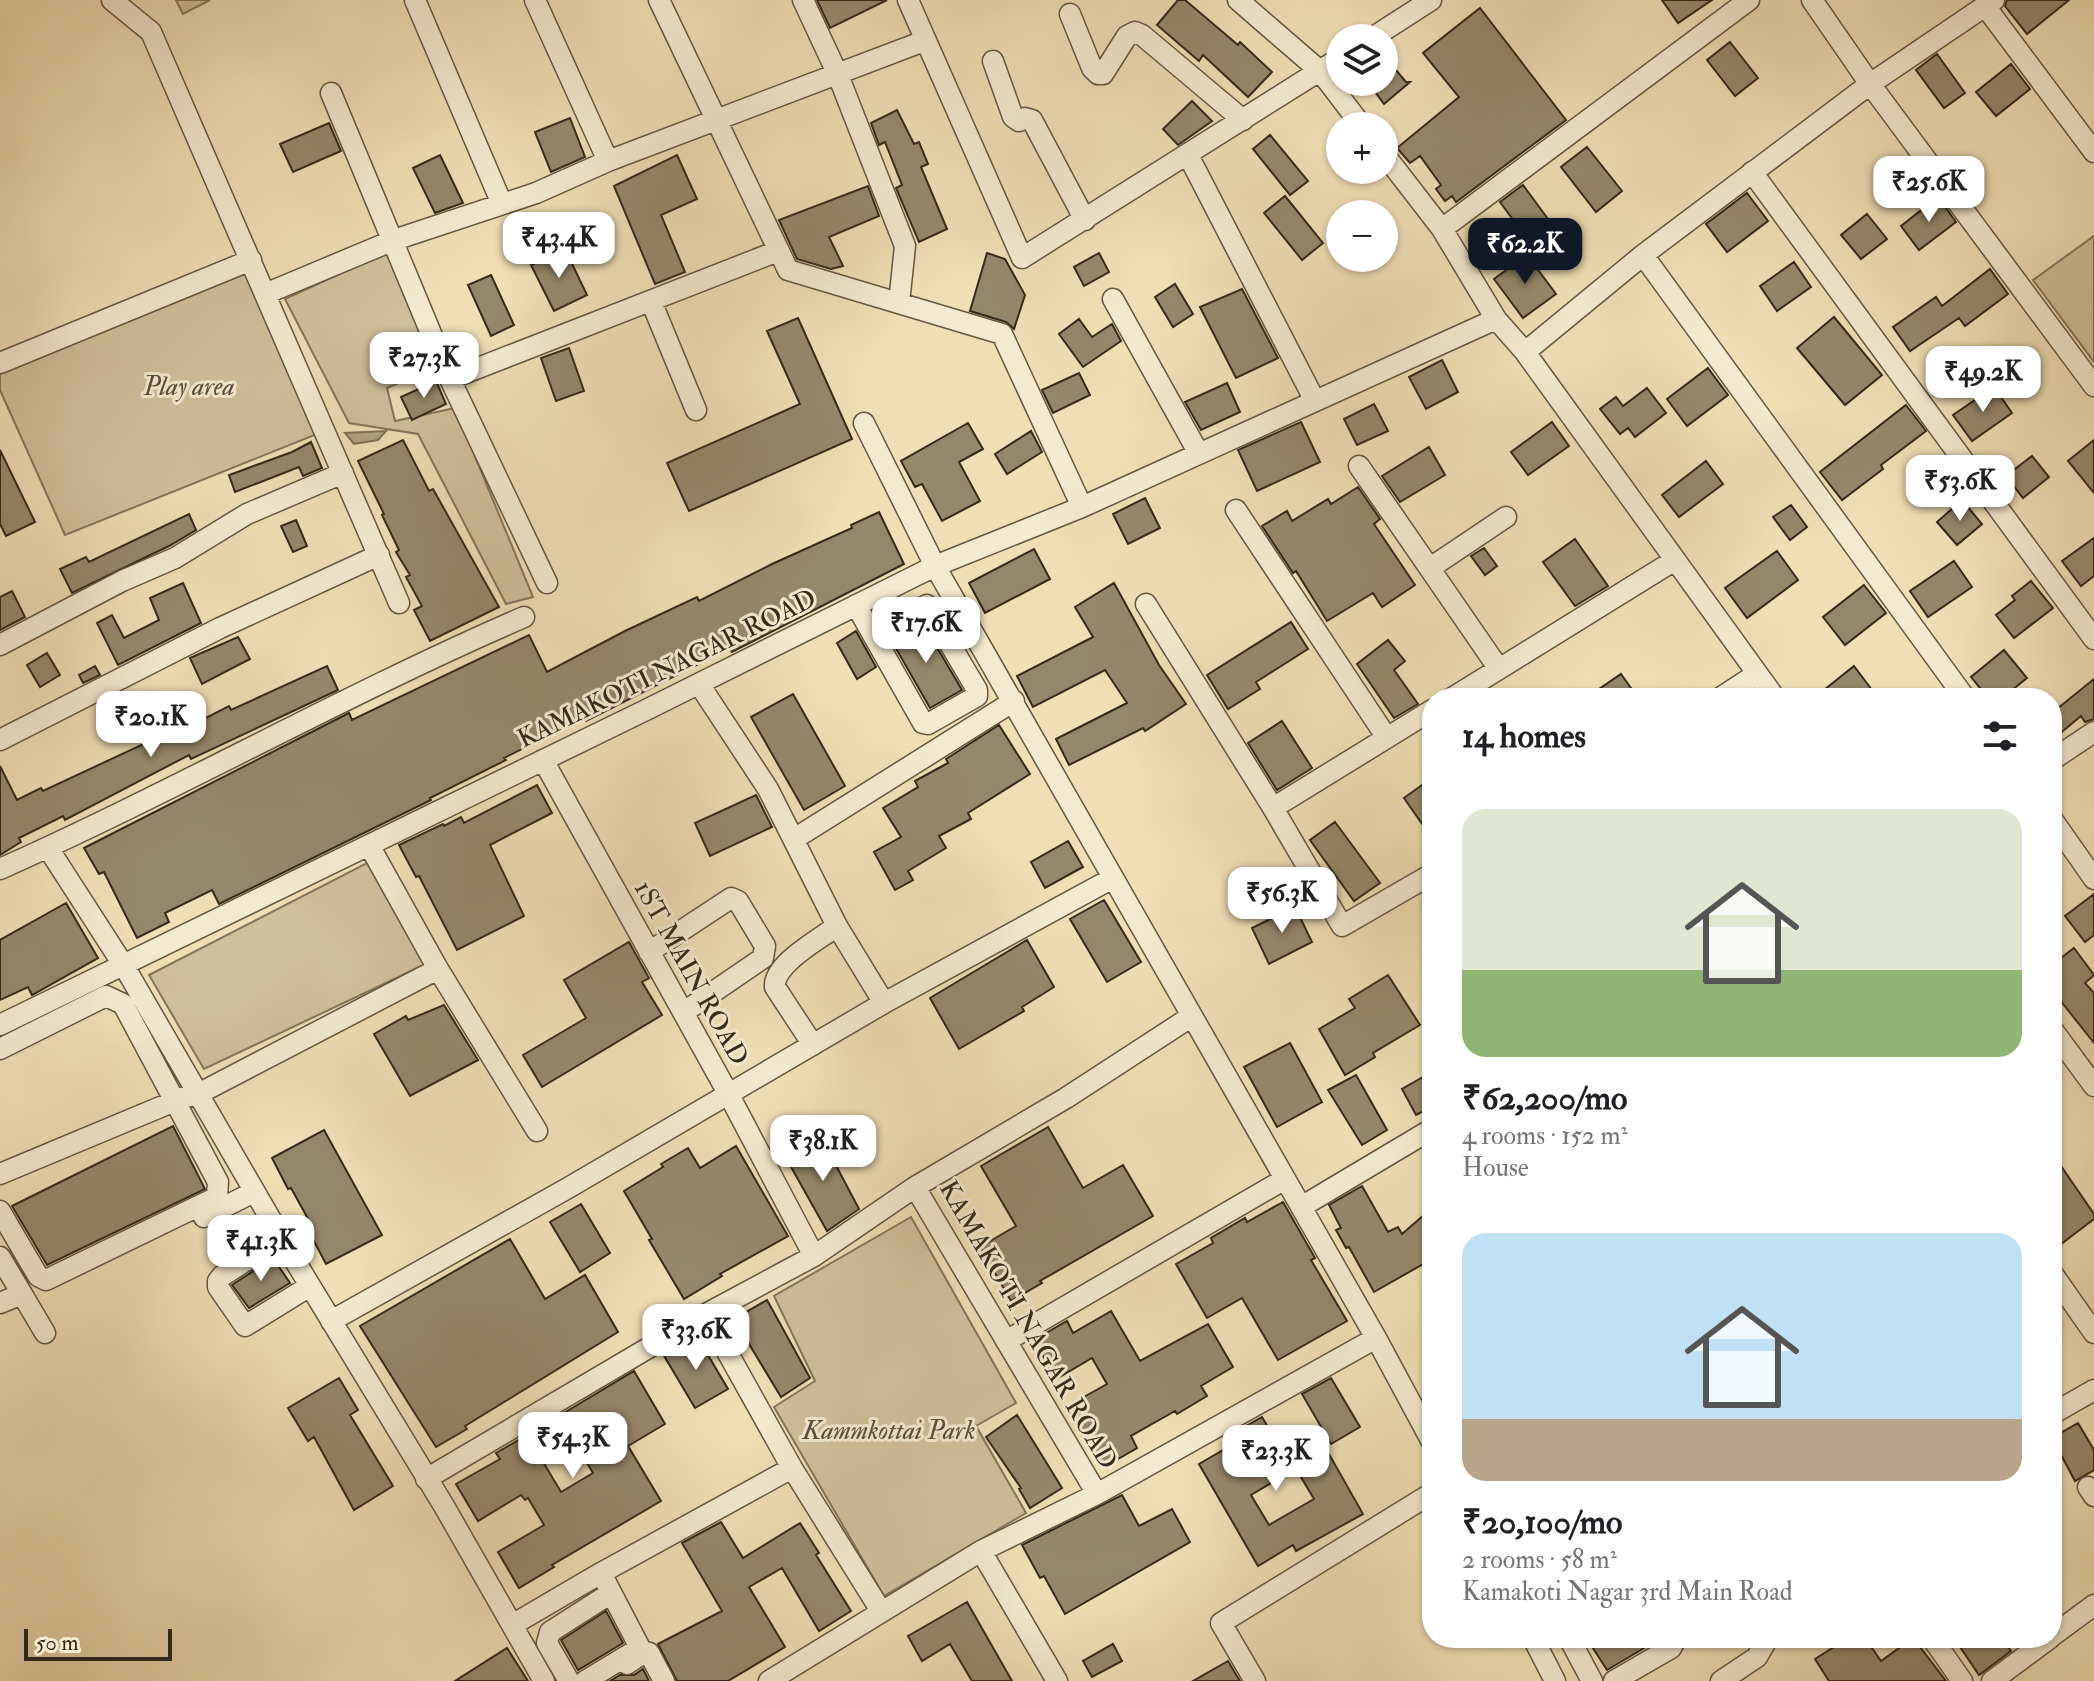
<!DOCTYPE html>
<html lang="en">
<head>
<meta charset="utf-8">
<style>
	body { margin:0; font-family:"IM FELL Double Pica",serif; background:#f2f2f2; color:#202124; height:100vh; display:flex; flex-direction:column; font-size:30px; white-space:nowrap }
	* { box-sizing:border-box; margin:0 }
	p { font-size:26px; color:#757577 }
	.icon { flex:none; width:44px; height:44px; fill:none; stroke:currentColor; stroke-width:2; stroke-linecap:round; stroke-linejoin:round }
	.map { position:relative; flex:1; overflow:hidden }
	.side { position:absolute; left:1422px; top:688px; width:640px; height:960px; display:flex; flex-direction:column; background:#fff; border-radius:32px; box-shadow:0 2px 6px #0004 }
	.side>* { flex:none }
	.tools { position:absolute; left:1326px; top:24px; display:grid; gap:16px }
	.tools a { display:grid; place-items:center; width:72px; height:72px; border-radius:50%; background:#fff; box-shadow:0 2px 6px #0004; font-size:40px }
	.scale { position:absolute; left:24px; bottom:20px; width:148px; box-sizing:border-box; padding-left:8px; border:4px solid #362918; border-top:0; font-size:22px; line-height:28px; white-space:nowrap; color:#362918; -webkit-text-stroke:6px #f6eace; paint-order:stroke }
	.price { position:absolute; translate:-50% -68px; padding:0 18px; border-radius:16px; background:#fff; color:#222; font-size:26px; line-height:52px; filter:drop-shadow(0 2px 4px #0008) }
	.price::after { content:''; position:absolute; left:50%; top:48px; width:24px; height:18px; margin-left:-12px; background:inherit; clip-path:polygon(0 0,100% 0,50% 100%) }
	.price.selected { background:#111827; color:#fff }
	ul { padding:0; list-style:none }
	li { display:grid; align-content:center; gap:16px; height:424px; padding:0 40px }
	li span { display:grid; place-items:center; height:248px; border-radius:24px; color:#555 }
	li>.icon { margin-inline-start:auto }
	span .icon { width:144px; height:144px; fill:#fffc; stroke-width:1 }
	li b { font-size:34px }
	h2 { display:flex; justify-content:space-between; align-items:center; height:96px; padding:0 40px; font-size:34px }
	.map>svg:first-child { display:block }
	.green { fill:#d1bf99; stroke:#847458; stroke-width:2 }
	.water { fill:#b1a07e; stroke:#807055; stroke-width:2 }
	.building { fill:#978769; stroke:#362918; stroke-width:2 }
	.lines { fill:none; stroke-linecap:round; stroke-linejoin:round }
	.minor-casing { stroke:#65563f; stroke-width:23 }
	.minor { stroke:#f6eace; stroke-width:20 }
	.labels { text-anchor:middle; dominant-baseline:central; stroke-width:6; stroke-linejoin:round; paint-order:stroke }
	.park-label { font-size:26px; font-style:italic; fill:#5d4e38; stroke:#f6eace }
	.street-label { font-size:26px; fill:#362918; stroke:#f6eace }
</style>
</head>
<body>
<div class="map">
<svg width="2094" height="1681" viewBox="0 0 2094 1681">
	<rect width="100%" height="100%" fill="#f1deb3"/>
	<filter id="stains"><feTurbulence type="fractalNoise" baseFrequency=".0025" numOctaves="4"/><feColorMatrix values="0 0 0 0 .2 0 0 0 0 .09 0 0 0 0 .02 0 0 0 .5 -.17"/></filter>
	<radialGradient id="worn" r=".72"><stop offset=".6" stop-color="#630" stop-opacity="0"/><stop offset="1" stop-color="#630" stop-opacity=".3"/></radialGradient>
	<path class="green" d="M176,0H210L183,14Z
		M2094,236V362L2033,280Z
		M387,252L437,366L387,388L395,421L455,408L533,597L506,604L418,434L349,423L285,299Z
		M251,260L317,434L65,535L0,390V370Z
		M367,863L426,964L204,1069L149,975Z
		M911,1217L1016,1403L976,1426L1026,1513L884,1596L774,1407L815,1381L774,1296Z"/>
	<path class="water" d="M386,431L378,440L354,444L345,433Z"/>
	<path class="building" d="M817,0H887L830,28Z
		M1178,0H1185L1238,45L1240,42L1272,72L1248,97L1203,55L1199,61L1157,25Z
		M1662,0H1712L1678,23Z
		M2007,0H2069L2027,34L2005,6Z
		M1480,8L1566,120L1456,202L1452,196L1445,201L1436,189L1441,185L1420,156L1410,163L1397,148L1459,97L1423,53Z
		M1730,42L1758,78L1735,96L1707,60Z
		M1937,54L1965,93L1944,108L1916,70Z
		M1384,56L1406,82H1410L1384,104L1368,82H1384Z
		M2011,64L2030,89L1996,116L1976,92Z
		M1192,101L1212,121L1178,145L1163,129Z
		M897,110L914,144L919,142L928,164L921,167L947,229L919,242L896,188L902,185L885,142L879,145L871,123Z
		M570,118L585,157L551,172L535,132Z
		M329,123L341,151L293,172L280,144Z
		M1270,135L1308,181L1290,195L1253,149Z
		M1587,147L1622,191L1596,212L1561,167Z
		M440,155L463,203L435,213L413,168Z
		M677,155L697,199L661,215L685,272L655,284L614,186Z
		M1523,185L1559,234L1536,251L1500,202Z
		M868,186L879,216L829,237L843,266L831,269L797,259L779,220Z
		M1747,193L1768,221L1727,252L1706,224Z
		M1285,196L1323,243L1302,260L1264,213Z
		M1938,197L1956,222L1919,250L1901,226Z
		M1867,214L1887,239L1861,259L1841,235Z
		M565,249L587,295L554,311L531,265Z
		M987,253L1005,259L1025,295L1014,329L1006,322L970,311Z
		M1099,253L1109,272L1084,286L1074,267Z
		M1527,255L1556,294L1523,318L1494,279Z
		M1794,262L1811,287L1777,311L1760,286Z
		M1990,269L2008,294L1965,326L1959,318L1910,351L1893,327L1936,297L1942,306Z
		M491,275L514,325L491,336L468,285Z
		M1175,284L1193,314L1173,327L1155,297Z
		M1242,289L1278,358L1236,378L1200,307Z
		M1834,317L1882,375L1845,405L1797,348Z
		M798,318L852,439L689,511L667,463L800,404L767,331Z
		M1079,319L1092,337L1112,324L1121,341L1083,367L1059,334Z
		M569,348L584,391L556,401L541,358Z
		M1442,360L1458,392L1426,409L1409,377Z
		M1708,368L1728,395L1687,426L1667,399Z
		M1079,373L1090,395L1053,413L1042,390Z
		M436,381L446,404L412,420L401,397Z
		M1227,383L1240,412L1201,430L1185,402Z
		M1994,387L2012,413L1972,441L1953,415Z
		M1647,388L1666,413L1635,437L1628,428L1620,434L1600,409L1616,397L1623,406Z
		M1374,404L1388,431L1357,445L1344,419Z
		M1906,405L1926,431L1881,465L1883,469L1842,500L1820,472Z
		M1301,422L1320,462L1257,491L1238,450Z
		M1552,422L1569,446L1528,475L1511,452Z
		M968,423L983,449L959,462L980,501L942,521L922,484L915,487L901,461Z
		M1031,431L1042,452L1007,474L995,454Z
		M403,440L429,491L433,489L499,607L430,641L414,610L422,606L406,577L410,575L396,552L399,550L382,515L384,514L358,461Z
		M2094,440V493L2068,461Z
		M311,442L322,468L303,476L299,467L235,492L229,475L292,452Z
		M1429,447L1445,475L1400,502L1382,476Z
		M0,450L35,522L6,536L0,524Z
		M2032,456L2049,477L2023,498L2006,476Z
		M1706,461L1723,484L1679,517L1662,495Z
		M1358,487L1380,519L1374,524L1415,585L1382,607L1373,593L1327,621L1296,571L1293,573L1262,526L1287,511L1292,521L1328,499L1331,504Z
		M1145,498L1160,528L1128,544L1113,514Z
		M1962,500L1982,524L1957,545L1937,522Z
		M1791,505L1807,527L1790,540L1773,517Z
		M879,512L904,564L732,652L730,648L586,721L584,718L504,758L506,760L430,798L431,800L219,904L212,890L165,913L169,922L137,938L104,872L99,874L84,848L349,713L352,720L529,635L547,672L625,631L697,597L699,601L772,564L852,528L851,525Z
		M189,514L196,530L169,546L72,593L60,569L86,557L89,562Z
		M296,520L307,546L293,552L281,526Z
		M2094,538V576L2081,586L2062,561Z
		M1575,539L1608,586L1575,606L1543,562Z
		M1484,548L1497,566L1485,575L1471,556Z
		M1034,549L1050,579L985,613L969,583Z
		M1777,551L1798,580L1747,618L1725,588Z
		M1954,561L1972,587L1928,617L1910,591Z
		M2031,581L2053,608L2014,638L1996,615L2015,600L2012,596Z
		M183,583L201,623L118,665L97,623L112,615L124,638L159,620L150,598Z
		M1114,583L1159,665L1186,704L1145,731L1143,728L1069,765L1056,739L1127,703L1105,670L1033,707L1017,676L1093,637L1075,607Z
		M1864,585L1886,613L1845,645L1823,617Z
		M12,591L25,617L0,630V597Z
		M922,622L962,690L930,708L890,638Z
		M1291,622L1308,649L1256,682L1260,689L1228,709L1207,675Z
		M856,631L876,667L857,679L837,643Z
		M238,637L250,659L202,684L190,658Z
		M1388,640L1405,661L1394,670L1418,704L1394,718L1357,664Z
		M2004,650L2027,678L2002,698H1988L1971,677Z
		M47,653L60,675L40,687L27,665Z
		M95,666L100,675L83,683L79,675Z
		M327,666L338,690L191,759L189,755L65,820L63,816L19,838L21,842L0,855V766L17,800L41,788L43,791L169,732L171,736L229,706L231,710Z
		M1854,666L1872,690L1863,698H1814Z
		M1621,674L1638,698H1586Z
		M2094,679V719L2085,722L2081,716L2052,740V713Z
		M793,694L845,786L804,810L751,717Z
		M1282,721L1312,768L1277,790L1248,743Z
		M999,725L1030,774L968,813L971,819L939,836L946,848L908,871L913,880L895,890L874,852L901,837L883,808L918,787L915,781L948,763L946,759Z
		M1432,778V838L1404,798Z
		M537,785L552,813L490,845L524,916L457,950L419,876L416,877L399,845L443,824L444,826L461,817L464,823Z
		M756,795L772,827L710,856L695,823Z
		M1335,822L1380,883L1354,901L1310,840Z
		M1068,841L1083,867L1045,888L1031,862Z
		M2094,894V935L2085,942L2065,916Z
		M1104,900L1141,962L1107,982L1070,919Z
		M66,903L98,958L32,995L28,987L0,1000V940Z
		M1295,907L1312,942L1269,964L1252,928Z
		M1027,940L1054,987L1022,1007L1024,1011L959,1049L930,998Z
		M629,942L649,978L642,982L662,1015L542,1087L523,1055L586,1018L564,980Z
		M2074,948L2094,975L2085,983L2094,993V1043L2052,990V965Z
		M1388,975L1420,1025L1373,1053L1375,1057L1345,1075L1319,1029L1355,1008L1349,999Z
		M444,1005L478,1060L410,1096L374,1034L406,1016L408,1020Z
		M1290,1043L1322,1102L1277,1127L1244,1067Z
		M1356,1075L1387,1130L1362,1145L1328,1090Z
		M1423,1077L1432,1093V1107L1416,1115L1402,1089Z
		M173,1126L205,1189L47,1265L12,1206Z
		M1048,1127L1083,1188L1123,1165L1153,1216L1040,1281L1042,1283L1011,1301L980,1247L1016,1226L981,1166Z
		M324,1130L382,1235L326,1264L307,1228L312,1226L291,1188L288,1189L272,1158Z
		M821,1137L859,1209L827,1231L786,1158Z
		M736,1146L788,1236L720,1274L722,1276L684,1299L649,1240L652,1239L624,1191L663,1167L661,1164L688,1148L700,1168Z
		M2052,1153L2094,1214V1219L2052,1251Z
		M1362,1186L1388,1232L1398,1227L1402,1234L1432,1208V1259L1374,1292L1349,1247L1346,1248L1336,1230L1341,1228L1329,1205Z
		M1283,1202L1315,1258L1311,1260L1347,1321L1278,1360L1242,1298L1207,1318L1176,1264L1213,1243L1211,1238L1245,1218L1247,1222Z
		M581,1204L610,1253L580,1272L550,1222Z
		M510,1239L545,1299L585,1275L618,1332L465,1426L467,1429L436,1447L360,1326Z
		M273,1258L290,1283L249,1308L232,1285Z
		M767,1300L810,1378L781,1397L734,1319Z
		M1111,1311L1140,1361L1208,1324L1233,1367L1201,1386L1207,1396L1177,1414L1175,1411L1131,1436L1137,1448L1104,1467L1068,1406L1107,1384L1092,1358L1056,1379L1034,1340L1067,1321L1073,1333Z
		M696,1335L728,1389L695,1408L663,1354Z
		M634,1371L665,1424L628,1446L661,1501L552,1565L554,1567L519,1588L498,1552L544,1525L528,1498L525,1500L521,1495L478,1521L456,1484L500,1459L496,1453L527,1435L561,1492L593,1473L559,1416Z
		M339,1378L358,1410L350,1415L393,1486L354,1510L314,1437L308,1441L288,1408Z
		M1331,1378L1360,1427L1331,1444L1302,1394Z
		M1017,1415L1062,1488L1030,1508L1019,1489L1021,1488L986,1437Z
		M1262,1417L1293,1470L1251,1495L1269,1525L1314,1499L1298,1472L1329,1454L1363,1514L1296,1551L1293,1545L1258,1566L1199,1464L1235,1443L1230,1435Z
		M2078,1423L2094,1450V1470L2075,1481L2052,1438Z
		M1122,1495L1139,1526L1172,1509L1190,1542L1065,1614L1044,1576L1040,1578L1022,1545Z
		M721,1522L743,1558L800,1523L819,1553L816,1555L851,1611L819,1631L782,1568L749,1587L785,1647L728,1681H677L658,1644L722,1611L682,1543Z
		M967,1602L1012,1681H972L950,1644L922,1661L908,1636Z
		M606,1611L623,1643L578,1670L561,1640Z
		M1602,1638H1661L1607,1670L1591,1645Z
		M1848,1638H1865L1881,1661L1913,1638L1946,1681H1829L1815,1659Z
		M1954,1638H2002L2011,1651L1979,1675Z
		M1113,1644L1122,1661L1092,1677L1083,1661Z
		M507,1648L528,1681H455Z
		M1228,1661L1240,1681H1193Z
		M643,1669L649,1681H610L620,1675H634Z"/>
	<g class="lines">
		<g class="minor-casing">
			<path id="minor" d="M112,0L151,32L399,603
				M415,0L502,204
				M535,0L608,161
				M659,0L788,270L1002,334L1082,507
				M803,0L838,75L905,246L899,303
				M908,0L1022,258L1340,58
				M1238,0L1320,71L1362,126
				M1749,0L1442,229L1496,319L1525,352L1775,698
				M1812,0L1870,84L2094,386
				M1985,6L2094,152
				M1070,14L1092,68L1098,74H1103L1127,36L1135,32L1142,35L1243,120
				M1372,38L1431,0
				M993,61L1013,117L1019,121L1025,118L1032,120L1085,220
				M331,93L450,379L547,583
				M1384,154L1442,229
				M1188,155L1315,401
				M1752,172L2094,639
				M265,294L394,240L536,193L608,161L924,41
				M1113,299L1198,452
				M651,301L696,410
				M1525,352L1643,255
				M0,363L251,260
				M450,379L778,251
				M864,423L935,566L1376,1338L1432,1442
				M1359,466L1499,669
				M1236,510L1387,738
				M1430,568L1506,517
				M1146,604L1273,808L1432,710
				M856,605L923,723L928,724L977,696V690L927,605L872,632
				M0,645L122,581L175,558L247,514L343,473
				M699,684L768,789L837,926L884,1003
				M1452,698L1675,560
				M1720,698L1757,674
				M1965,698L1643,255L1870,84L1994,0
				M0,740L220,628L379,555
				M543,760L729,1095L814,1256
				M2052,760L2094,732
				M1273,808L1342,926L1432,874
				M2052,819L2094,879
				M794,839L1014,701
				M369,845L438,969L537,1131
				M48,848L124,966L292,1256L444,1506L544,1681
				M0,869C177,790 346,694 524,617
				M649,952L731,898L738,901L765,946L763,958L684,1012
				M1192,1016L1066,1098L915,1187L1097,1494L1376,1338
				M0,1025L648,709L935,566L1082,507L1496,319
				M2052,1029L2094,1086
				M813,1045L775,987C773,964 820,939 837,926
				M0,1049L106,996L123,1004L218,1182L217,1197L46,1280L38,1276L0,1211
				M0,1174L182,1098L198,1094L438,969
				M1301,1207L1432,1129
				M204,1217L254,1192
				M281,1238L222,1276L218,1281V1287L245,1326L310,1286
				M0,1257L22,1294L0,1303
				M2052,1273L2094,1333
				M22,1294L45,1333
				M331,1321L568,1188L884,1003L1113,878
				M1006,1341L1285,1179
				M2052,1414L2094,1390
				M792,1468L706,1314L814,1256L915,1187
				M426,1479L706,1314
				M2088,1487L2094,1496
				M981,1551L1057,1681
				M512,1625L601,1573L792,1468L881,1611
				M2052,1636L2094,1605
				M1533,1638L1555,1681
				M1569,1638L1592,1681
				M1932,1638L1962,1681
				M627,1664L645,1652L649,1653L664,1681
				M569,1681L547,1643L550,1632L611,1593
				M585,1681L638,1649L639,1646L601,1573
				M769,1681L981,1551L1097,1494
				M1255,1681L1221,1623L1432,1493
				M1614,1681L1671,1648L1676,1638
				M1721,1681L1757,1657L1765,1643L1763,1638
				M1992,1681L2050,1638"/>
		</g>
		<use href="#minor" class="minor"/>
	</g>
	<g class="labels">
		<g class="park-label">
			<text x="189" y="387">Play area</text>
			<text x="889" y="1431">Kammkottai Park</text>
		</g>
		<g class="street-label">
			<text transform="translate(667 669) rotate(-26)">KAMAKOTI NAGAR ROAD</text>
			<text transform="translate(691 973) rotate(61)">1ST MAIN ROAD</text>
			<text transform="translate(1028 1325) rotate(60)">KAMAKOTI NAGAR ROAD</text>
		</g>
	</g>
	<rect width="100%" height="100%" filter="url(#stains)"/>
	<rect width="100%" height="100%" fill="url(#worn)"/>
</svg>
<div class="tools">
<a><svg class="icon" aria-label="layers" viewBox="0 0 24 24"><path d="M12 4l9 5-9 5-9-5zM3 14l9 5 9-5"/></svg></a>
<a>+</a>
<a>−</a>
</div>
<div class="scale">50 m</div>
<b class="price" style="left:1929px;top:224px">₹25.6K</b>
<b class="price" style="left:559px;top:280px">₹43.4K</b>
<b class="price selected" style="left:1525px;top:286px">₹62.2K</b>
<b class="price" style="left:424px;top:400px">₹27.3K</b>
<b class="price" style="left:1983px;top:414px">₹49.2K</b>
<b class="price" style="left:1960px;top:523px">₹53.6K</b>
<b class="price" style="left:926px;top:665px">₹17.6K</b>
<b class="price" style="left:151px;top:759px">₹20.1K</b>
<b class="price" style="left:1282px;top:935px">₹56.3K</b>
<b class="price" style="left:823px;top:1183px">₹38.1K</b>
<b class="price" style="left:261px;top:1283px">₹41.3K</b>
<b class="price" style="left:696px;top:1372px">₹33.6K</b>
<b class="price" style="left:573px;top:1480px">₹54.3K</b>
<b class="price" style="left:1276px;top:1493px">₹23.3K</b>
<section class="side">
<h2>14 homes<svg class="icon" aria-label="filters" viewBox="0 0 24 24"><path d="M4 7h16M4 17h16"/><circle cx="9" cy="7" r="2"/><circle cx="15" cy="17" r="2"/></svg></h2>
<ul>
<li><span style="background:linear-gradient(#dfe7d0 65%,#8fb573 0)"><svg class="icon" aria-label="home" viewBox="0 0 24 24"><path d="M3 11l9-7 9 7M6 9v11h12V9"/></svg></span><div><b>₹62,200/mo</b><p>4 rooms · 152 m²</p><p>House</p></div></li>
<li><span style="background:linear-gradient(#bfe0f5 75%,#b9a48a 0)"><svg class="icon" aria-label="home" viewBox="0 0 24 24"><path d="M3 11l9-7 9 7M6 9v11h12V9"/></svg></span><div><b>₹20,100/mo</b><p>2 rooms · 58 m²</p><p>Kamakoti Nagar 3rd Main Road</p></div></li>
</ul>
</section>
</div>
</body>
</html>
